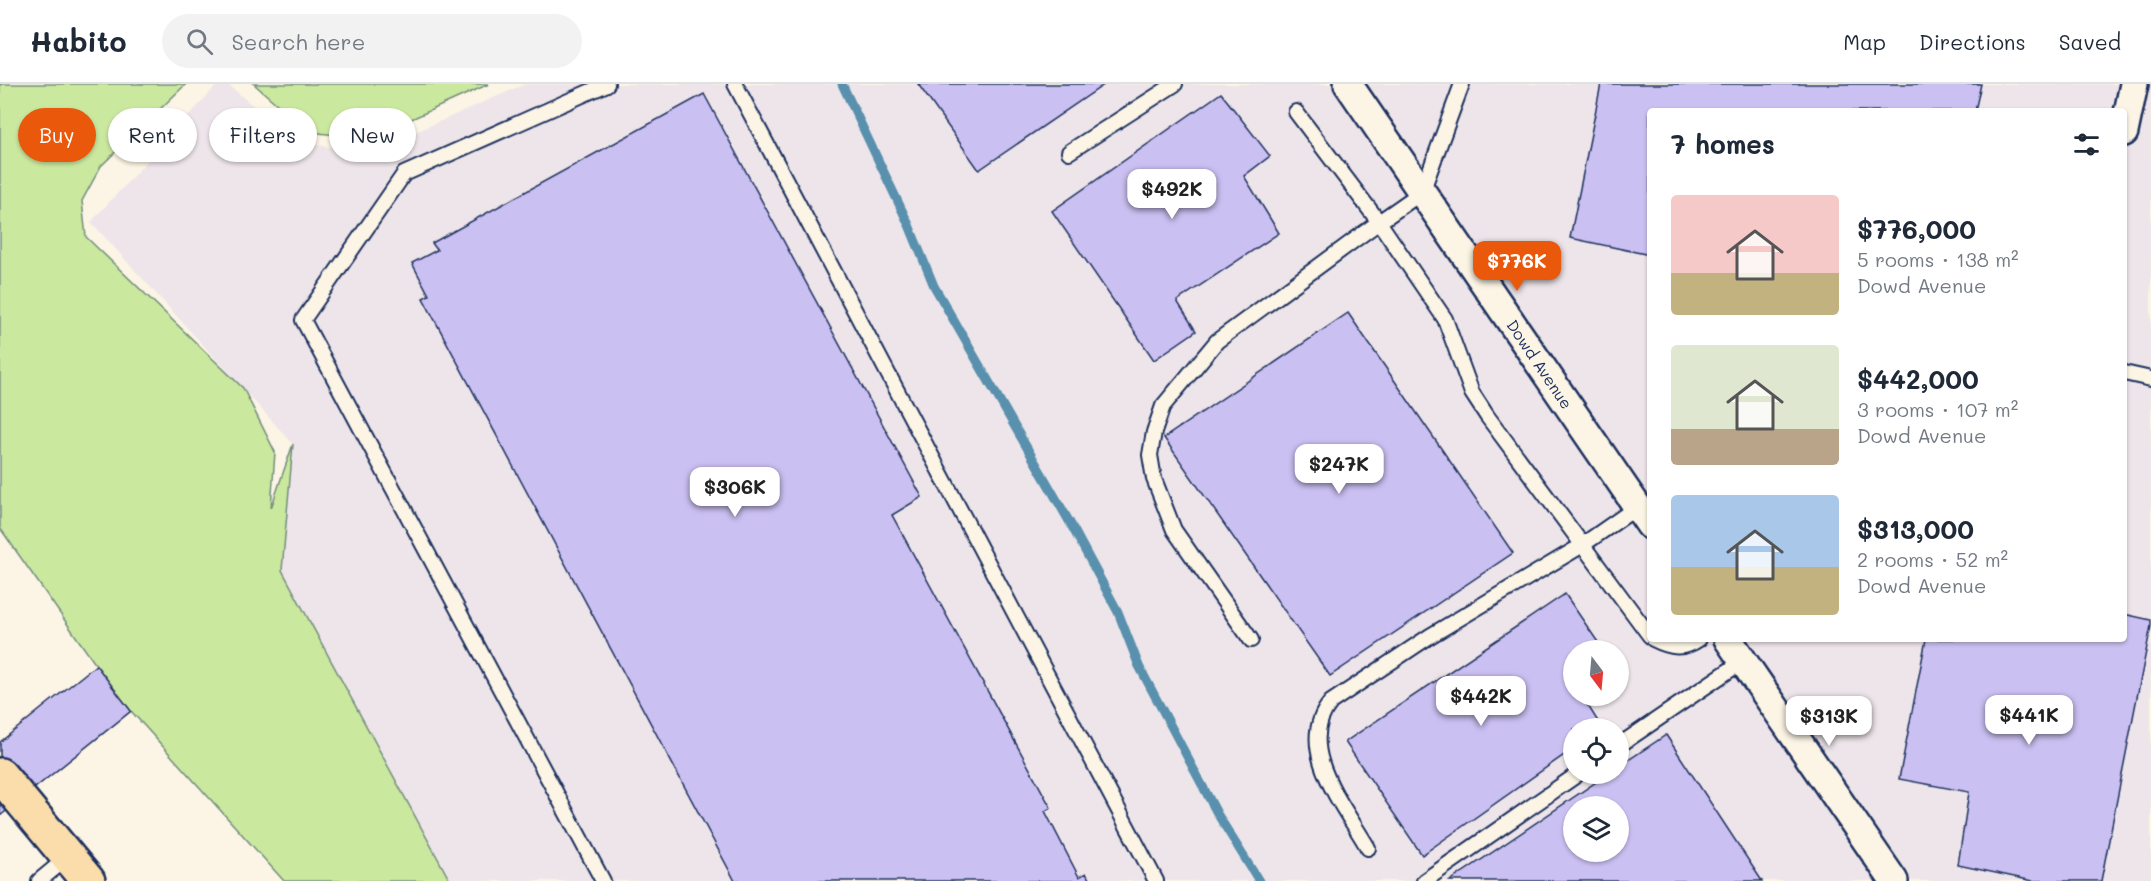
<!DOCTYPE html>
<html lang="en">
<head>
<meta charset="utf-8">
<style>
	body { margin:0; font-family:Mali,sans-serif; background:#f2f2f3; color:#1f2937; height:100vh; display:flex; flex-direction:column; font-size:22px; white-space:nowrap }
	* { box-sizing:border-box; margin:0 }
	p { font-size:20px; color:#747a83 }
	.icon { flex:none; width:33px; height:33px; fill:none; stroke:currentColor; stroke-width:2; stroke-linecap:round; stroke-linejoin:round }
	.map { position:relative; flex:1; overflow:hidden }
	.details { position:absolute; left:1647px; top:24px; width:480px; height:534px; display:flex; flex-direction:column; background:#fff; border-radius:6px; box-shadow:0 2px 4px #0004 }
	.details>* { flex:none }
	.guide { position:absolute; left:18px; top:24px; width:570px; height:54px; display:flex; gap:12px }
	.needle { width:39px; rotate:164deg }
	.fabs { position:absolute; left:1563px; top:556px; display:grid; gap:12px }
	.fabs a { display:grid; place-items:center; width:66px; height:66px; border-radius:50%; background:#fff; box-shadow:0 2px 4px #0004; font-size:30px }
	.price { position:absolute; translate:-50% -51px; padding:0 14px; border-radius:12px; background:#fff; color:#222; font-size:20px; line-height:39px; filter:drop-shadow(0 2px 3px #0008) }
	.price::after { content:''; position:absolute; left:50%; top:36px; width:18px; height:14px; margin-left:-9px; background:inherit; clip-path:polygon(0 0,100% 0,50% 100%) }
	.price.active { background:#ea580c; color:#fff }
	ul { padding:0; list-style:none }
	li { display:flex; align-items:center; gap:18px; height:150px; padding:0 24px }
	li span { display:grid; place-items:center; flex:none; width:168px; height:120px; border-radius:6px; color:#555 }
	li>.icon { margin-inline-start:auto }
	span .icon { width:72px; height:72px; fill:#fffc; stroke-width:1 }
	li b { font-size:26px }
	h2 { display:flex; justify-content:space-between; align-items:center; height:72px; padding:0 24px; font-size:26px }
	.tag { padding:0 21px; border-radius:27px; background:#fff; box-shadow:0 2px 4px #0004; font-size:21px; line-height:54px }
	.tag.active { background:#ea580c; color:#fff }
	header { display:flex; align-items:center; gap:36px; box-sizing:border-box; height:84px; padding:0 30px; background:#fff; border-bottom:2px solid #e0e1e3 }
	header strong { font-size:28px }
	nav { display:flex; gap:33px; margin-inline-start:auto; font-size:21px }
	.search { width:420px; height:54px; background:#f2f2f3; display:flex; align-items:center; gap:15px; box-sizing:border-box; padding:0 21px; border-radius:33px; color:#747a83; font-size:22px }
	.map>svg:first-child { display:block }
	.built { fill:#ede5e9; fill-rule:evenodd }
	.green { fill:#cbe89f; stroke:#738c7e; stroke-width:1.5 }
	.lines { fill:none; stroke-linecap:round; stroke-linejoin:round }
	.stream { stroke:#5990ad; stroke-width:9 }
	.building { fill:#cbc0f2; stroke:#1b2f5e; stroke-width:1.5; fill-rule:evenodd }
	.lane-casing { stroke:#1b2f5e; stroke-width:18 }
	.street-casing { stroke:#1b2f5e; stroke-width:32 }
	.highway-casing { stroke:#1b2f5e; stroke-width:38 }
	.lane { stroke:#fcf5e5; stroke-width:14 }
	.street { stroke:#fcf5e5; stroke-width:27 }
	.highway { stroke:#fbddab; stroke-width:33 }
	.labels { text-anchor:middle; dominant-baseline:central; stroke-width:6; stroke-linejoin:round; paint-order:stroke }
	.street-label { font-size:16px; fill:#1b2f5e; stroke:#fcf5e5 }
</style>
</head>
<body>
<header>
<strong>Habito</strong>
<div class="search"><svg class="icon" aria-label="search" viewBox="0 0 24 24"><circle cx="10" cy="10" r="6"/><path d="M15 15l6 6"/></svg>Search here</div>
<nav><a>Map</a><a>Directions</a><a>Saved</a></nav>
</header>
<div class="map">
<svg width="2151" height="797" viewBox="0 0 2151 797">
	<rect width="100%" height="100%" fill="#fcf5e5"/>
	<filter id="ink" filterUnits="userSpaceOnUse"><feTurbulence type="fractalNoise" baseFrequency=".0167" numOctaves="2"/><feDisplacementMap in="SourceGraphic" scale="12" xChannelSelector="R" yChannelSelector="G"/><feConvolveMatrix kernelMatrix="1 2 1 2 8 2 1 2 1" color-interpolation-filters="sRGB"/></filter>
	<g filter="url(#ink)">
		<path class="built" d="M218,0H227L298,58L368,69L525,0H2151V797H450L282,486L293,360L91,138ZM1650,27H2124V555H1650ZM1574,567H1618V612H1574ZM1574,645H1618V690H1574ZM1574,723H1618V768H1574Z"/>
		<path class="green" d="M0,0H186L101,82L82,117L86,153L243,304L275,368L271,424L293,360L282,486L450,797H284L131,627L96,581L0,444Z
			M254,0H489L396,42L346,52L309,48Z"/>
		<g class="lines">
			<path class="stream" d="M842,0L909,141L934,202L1069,437L1118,528L1139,582L1218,731L1259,797"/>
		</g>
		<path class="building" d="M918,0H1105L979,86Z
			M1601,0H1981L1975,27H1650V171L1570,154Z
			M1221,9L1270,72L1244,92L1279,149L1177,217L1196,247L1154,276L1052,127Z
			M704,10L922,413L892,431L1051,724L1045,727L1079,793L1086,789L1090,797H735L423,214L429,211L412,179L437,166L432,159Z
			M1348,229L1513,469L1330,592L1164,354Z
			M1565,510L1604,567H1574L1572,596L1574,612H1582L1602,644L1574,645V664L1422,771L1345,658Z
			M2124,530L2151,536V542L2101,797H2033L1958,781L1969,708L1899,695L1926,555H2124Z
			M96,581L131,627L0,732V658Z
			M1666,651L1762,797H1450L1608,690H1618V683ZM1574,723H1618V768H1574Z"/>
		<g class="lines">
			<g class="lane-casing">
				<path id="lane" d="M735,0L1156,797
					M1296,28L1379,138L1422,108L1462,0
					M1069,68L1175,0
					M2124,289L2151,295
					M1653,555C1671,564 1683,566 1699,555
					M1251,556L1174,446L1154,395L1150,371L1154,348L1163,322L1217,257L1379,138L1445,235L1472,309L1487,332L1650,552
					M1618,662L1743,577
					M1368,764C1345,723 1293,663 1331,618L1430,552L1581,462L1637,423
					M39,797L68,773
					M603,797L303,236L404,90L607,0
					M1424,797L1578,690"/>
			</g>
			<g class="street-casing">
				<path id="street" d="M1348,0L1650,441
					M2124,48L2134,0
					M1728,555L1894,797"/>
			</g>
			<g class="highway-casing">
				<path id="highway" d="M0,691L88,797"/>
			</g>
			<use href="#lane" class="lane"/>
			<use href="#street" class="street"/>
			<use href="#highway" class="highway"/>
		</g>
	</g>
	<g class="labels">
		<g class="street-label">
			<text transform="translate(1540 280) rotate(56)">Dowd Avenue</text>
		</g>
	</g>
</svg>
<div class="fabs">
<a><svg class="needle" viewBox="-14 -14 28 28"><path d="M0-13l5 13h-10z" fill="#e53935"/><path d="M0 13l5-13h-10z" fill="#747a83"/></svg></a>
<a><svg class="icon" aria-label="locate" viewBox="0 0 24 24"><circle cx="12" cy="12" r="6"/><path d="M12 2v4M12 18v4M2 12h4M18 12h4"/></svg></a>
<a><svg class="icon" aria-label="layers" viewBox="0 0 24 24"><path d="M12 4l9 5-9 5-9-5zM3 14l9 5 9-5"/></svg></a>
</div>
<b class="price" style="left:1172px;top:136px">$492K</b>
<b class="price active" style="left:1517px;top:208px">$776K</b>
<b class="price" style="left:1339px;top:411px">$247K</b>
<b class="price" style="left:735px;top:434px">$306K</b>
<b class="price" style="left:1481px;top:643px">$442K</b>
<b class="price" style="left:2029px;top:662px">$441K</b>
<b class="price" style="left:1829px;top:663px">$313K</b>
<div class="guide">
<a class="tag active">Buy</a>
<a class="tag">Rent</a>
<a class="tag">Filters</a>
<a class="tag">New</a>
</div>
<section class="details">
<h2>7 homes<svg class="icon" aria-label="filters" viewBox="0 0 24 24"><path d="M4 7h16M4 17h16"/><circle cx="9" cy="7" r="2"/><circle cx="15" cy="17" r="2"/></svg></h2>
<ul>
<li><span style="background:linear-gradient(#f6c9c9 65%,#c2b280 0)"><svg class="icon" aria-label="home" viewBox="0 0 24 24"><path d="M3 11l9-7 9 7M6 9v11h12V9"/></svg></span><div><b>$776,000</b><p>5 rooms · 138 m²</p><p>Dowd Avenue</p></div></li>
<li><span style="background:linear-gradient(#dfe7d0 70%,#b9a48a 0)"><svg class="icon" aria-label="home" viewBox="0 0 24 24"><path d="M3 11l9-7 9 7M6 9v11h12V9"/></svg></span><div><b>$442,000</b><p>3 rooms · 107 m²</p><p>Dowd Avenue</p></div></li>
<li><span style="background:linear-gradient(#a9c7e8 60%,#c2b280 0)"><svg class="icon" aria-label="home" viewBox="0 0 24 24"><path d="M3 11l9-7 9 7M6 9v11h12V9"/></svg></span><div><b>$313,000</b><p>2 rooms · 52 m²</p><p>Dowd Avenue</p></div></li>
</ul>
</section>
</div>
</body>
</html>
